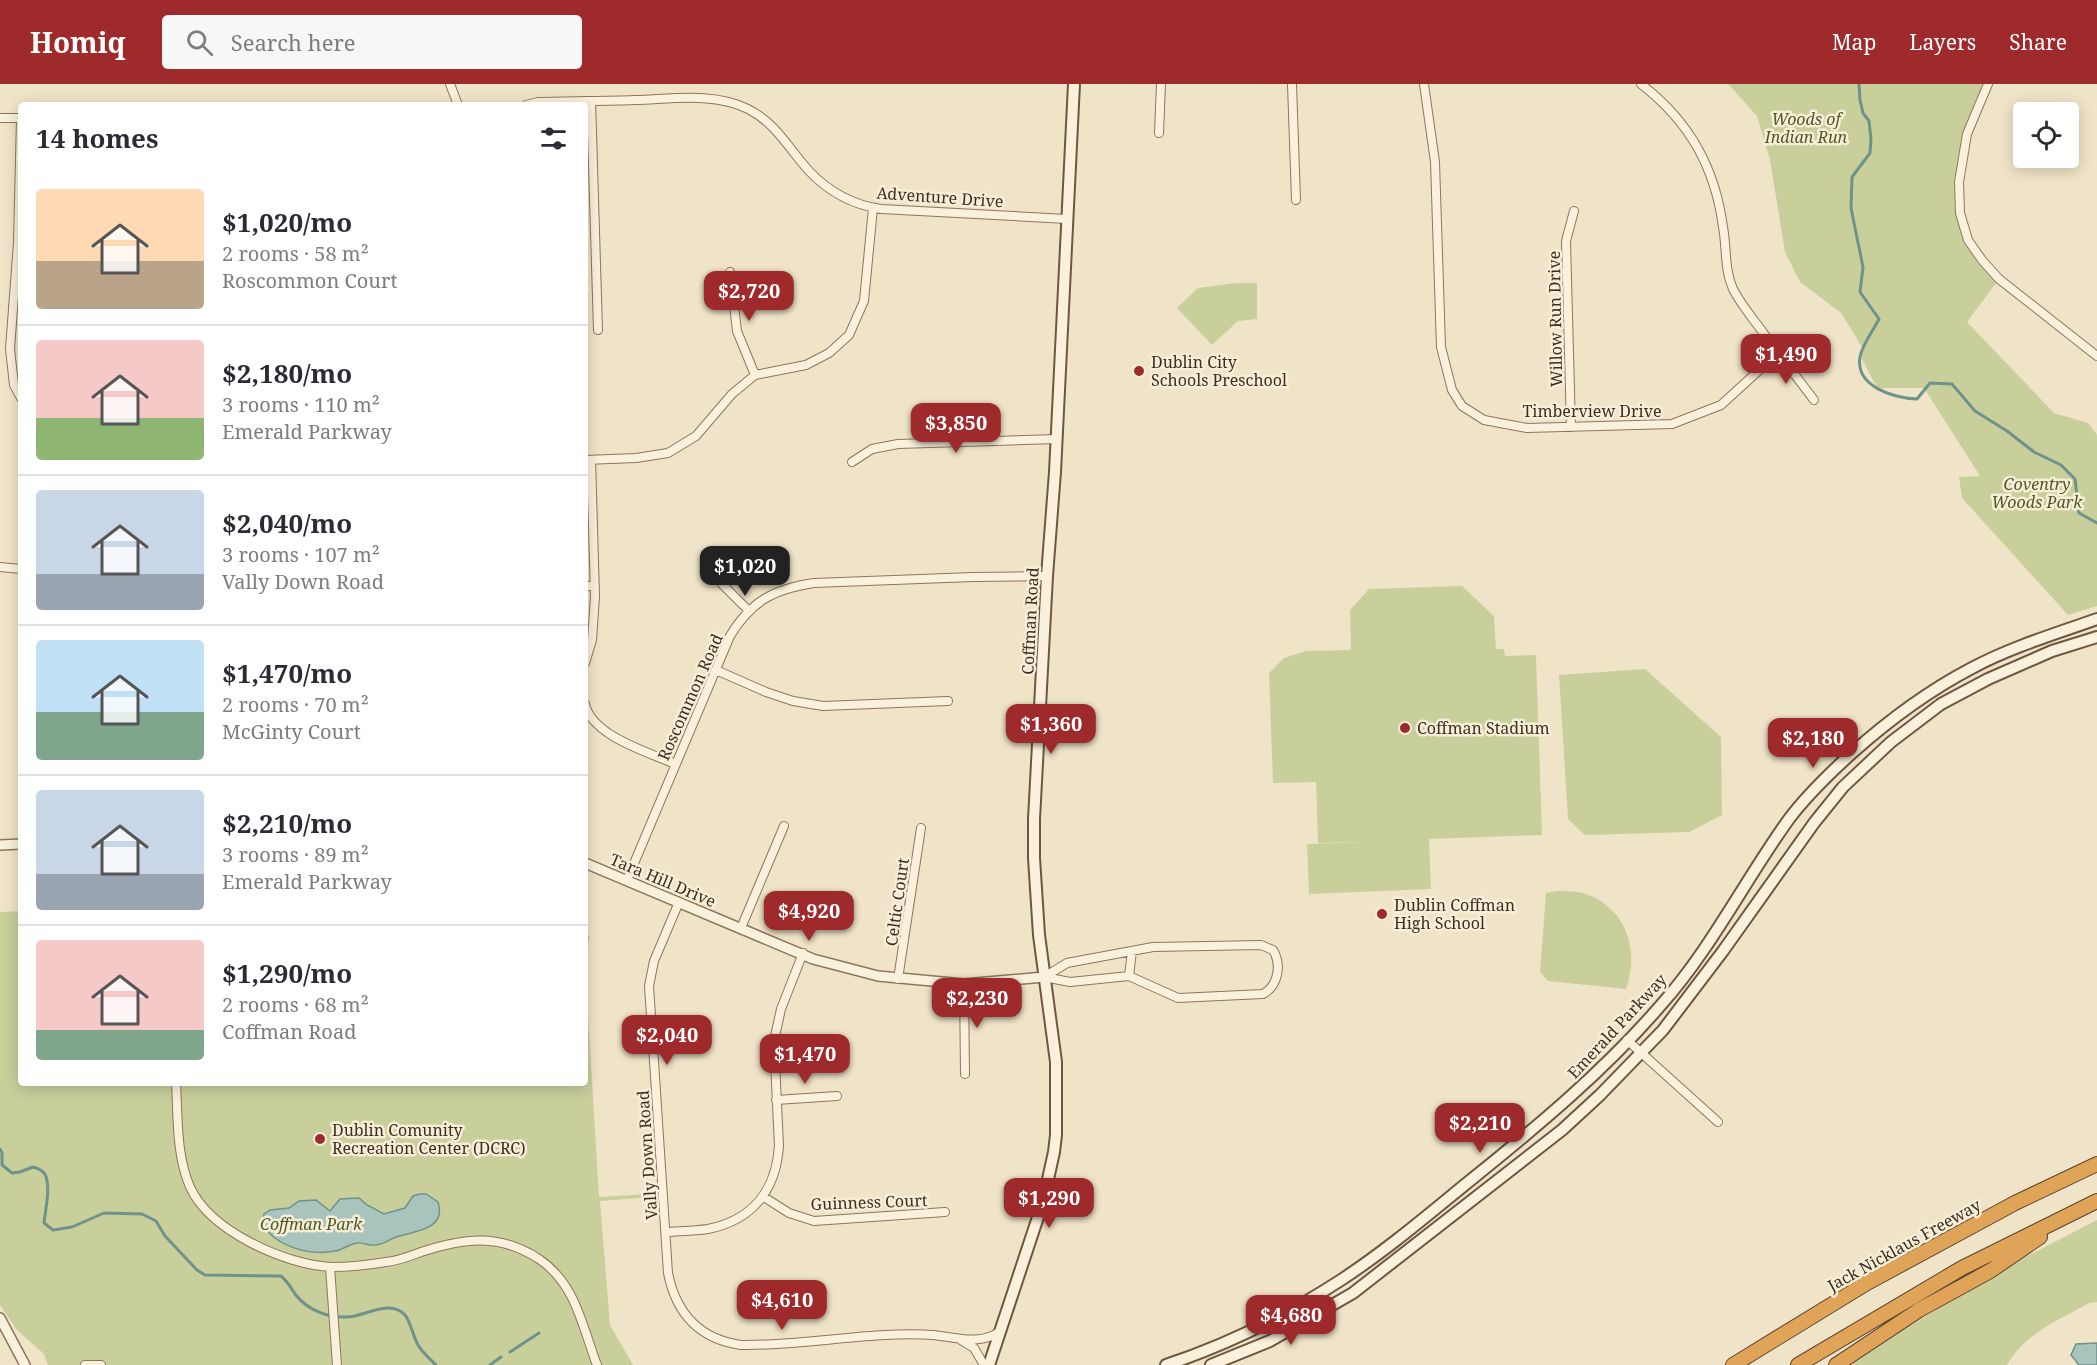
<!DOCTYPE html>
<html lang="en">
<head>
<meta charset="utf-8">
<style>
	body { margin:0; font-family:"Noto Serif",serif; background:#f7f7f7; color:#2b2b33; height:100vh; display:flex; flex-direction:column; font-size:22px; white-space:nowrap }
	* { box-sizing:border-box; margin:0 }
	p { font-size:20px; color:#7c7c81 }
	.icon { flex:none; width:33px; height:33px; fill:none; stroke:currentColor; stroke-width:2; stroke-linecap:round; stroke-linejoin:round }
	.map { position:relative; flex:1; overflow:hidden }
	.details { position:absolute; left:18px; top:18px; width:570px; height:984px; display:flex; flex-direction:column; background:#fff; border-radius:6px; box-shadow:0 3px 15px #0003 }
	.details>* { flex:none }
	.buttons { position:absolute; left:2013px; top:18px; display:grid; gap:12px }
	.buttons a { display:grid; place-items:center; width:66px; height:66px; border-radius:6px; background:#fff; box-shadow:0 3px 15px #0003; font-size:30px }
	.price { position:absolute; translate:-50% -51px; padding:0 14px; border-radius:12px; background:#9e2a2b; color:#fff; font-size:20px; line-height:39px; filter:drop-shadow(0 2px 3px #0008) }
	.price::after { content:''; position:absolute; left:50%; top:36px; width:18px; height:14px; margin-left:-9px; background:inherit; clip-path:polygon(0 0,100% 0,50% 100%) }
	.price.selected { background:#222; color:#fff }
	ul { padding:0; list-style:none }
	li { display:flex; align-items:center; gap:18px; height:150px; padding:0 18px }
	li+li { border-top:2px solid #e1e1e2 }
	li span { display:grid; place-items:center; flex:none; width:168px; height:120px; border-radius:6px; color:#555 }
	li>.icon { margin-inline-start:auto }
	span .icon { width:72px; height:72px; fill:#fffc; stroke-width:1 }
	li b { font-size:26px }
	h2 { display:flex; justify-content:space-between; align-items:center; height:72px; padding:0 18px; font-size:26px }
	header { display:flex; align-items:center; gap:36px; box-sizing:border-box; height:84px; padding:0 30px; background:#9e2a2b; color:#fff }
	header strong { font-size:28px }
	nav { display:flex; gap:33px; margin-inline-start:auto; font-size:21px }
	.search { width:420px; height:54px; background:#f7f7f7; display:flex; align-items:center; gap:15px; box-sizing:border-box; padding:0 21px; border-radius:6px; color:#7c7c81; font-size:22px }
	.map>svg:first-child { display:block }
	.green { fill:#c9cf9b }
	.water { fill:#a9c4bc; stroke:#6f938a; stroke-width:1.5 }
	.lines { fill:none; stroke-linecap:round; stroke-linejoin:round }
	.stream { stroke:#6f938a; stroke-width:3 }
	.minor-casing { stroke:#8d765c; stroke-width:10 }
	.tertiary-casing { stroke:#8d765c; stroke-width:12 }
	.secondary-casing { stroke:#6f573f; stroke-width:14 }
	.motorway-casing { stroke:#5b4430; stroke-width:16 }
	.minor { stroke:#faf1dc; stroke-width:8 }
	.tertiary { stroke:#faf1dc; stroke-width:9 }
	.secondary { stroke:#faf1dc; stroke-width:10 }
	.motorway { stroke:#e0a458; stroke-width:14 }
	.poi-dot { fill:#9e2a2b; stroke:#f7eed8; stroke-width:2 }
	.labels { text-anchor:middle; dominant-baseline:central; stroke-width:5; stroke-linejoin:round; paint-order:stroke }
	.park-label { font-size:16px; font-style:italic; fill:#4d5a26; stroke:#f7eed8 }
	.street-label { font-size:16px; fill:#3d2e20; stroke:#f7eed8 }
	.poi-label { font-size:16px; fill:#3d2e20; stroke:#f7eed8; text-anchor:start }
</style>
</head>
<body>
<header>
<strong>Homiq</strong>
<div class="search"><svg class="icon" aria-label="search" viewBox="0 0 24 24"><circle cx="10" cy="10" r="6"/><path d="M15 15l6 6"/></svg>Search here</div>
<nav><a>Map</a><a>Layers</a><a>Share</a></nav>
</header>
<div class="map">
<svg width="2097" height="1281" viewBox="0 0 2097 1281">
	<rect width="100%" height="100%" fill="#f0e4c8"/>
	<path class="green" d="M1728,0H1990L1967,50L1959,98L1968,156L1999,195L1967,238L2054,329L2088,339L2097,351V522L2068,531L1962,414L1959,393L1980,392L1924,304H1877L1860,271L1862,263L1841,229L1800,198L1785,168L1770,76L1757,32Z
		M1236,199H1257V235L1238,237L1212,261L1177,224L1198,204Z
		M1462,502L1494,532L1496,565H1504L1505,572L1536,571L1542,751L1429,755L1431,805L1309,810L1307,760L1364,758L1318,759L1316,698L1273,699L1269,589L1284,574L1306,567L1351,566L1350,526L1369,505Z
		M1645,585L1721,653L1722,731L1689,748L1585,751L1568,735L1559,591Z
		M1557,807C1568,807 1579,807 1589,811C1628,827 1639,868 1626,905L1548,897L1540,888L1546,809Z
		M21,827V999H585V849L590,852L585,880L599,1113L651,1110L652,1113L600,1117L610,1241L633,1281H48L44,1270L17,1246L0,1221V828Z
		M2097,1136V1218L2089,1219C2059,1236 2025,1249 2007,1281H1845L2012,1180Z"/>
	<path class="water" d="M420,1110H426L438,1118C447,1146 414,1147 396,1153C388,1156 383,1161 375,1161C369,1162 362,1158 357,1159C349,1160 343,1166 335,1167C310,1172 275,1163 262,1139L264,1130L270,1126L289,1124L299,1117L316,1116L330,1127L340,1115L359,1114L367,1121L384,1130L405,1124L413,1112Z
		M2097,1259V1281H2079L2071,1271L2076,1260Z"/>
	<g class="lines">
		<path class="stream" d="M1859,0L1860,16L1863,29L1869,37L1871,55L1870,69L1852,93L1851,124L1863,183L1860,208L1879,235C1873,247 1862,261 1860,273C1855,303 1894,314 1917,315L1930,299L1952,300L1975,327L2007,347L2034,368L2061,381L2075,395L2079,429L2097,439
			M0,1065L2,1069V1081L12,1089L20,1088L33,1083C36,1084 40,1085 42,1087C53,1095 45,1127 44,1139L53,1146L72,1143L104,1129L142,1130L156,1137L165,1152L197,1186L205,1191L281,1192C288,1198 290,1202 295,1210C307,1226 328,1234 347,1233C364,1233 390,1214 405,1231C411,1239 413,1252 418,1261C422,1268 430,1275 436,1281
			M510,1268L539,1249
			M490,1281L501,1273"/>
		<g class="minor-casing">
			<path id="minor" d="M450,0L458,21
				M1292,0L1296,116
				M1424,0L1435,78L1441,263L1452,306L1462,322L1484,336L1527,344L1672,340L1721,321L1778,269
				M1641,0C1689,37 1715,83 1723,143C1727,164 1724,185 1733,205C1740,219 1750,231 1759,243C1777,268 1796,292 1814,316
				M1988,0L1967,50L1959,98L1960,129L1968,156L1982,176L1999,195L2097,272
				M591,17L598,246
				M526,21L538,18C570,17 603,17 635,16C672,15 714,8 748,25C776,39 789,65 809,87C828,107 853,121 881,125L1067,135
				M0,34H21
				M21,34L18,159L10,265L14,301L21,314
				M1159,49L1161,0
				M730,188L737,247L755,291
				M1571,343L1566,157L1574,127
				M585,376L636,374L668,369L696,352L732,310L755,291L806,281L829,269L849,251L864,217L873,124
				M852,378L872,365L898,360L1057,355
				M0,483L21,485
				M722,500L748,526
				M585,502H595
				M585,579L592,556L595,512L591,376
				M716,586L766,608L793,617L823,622L948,617
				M585,620C592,652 648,668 675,680
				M627,796L730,552C751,517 774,505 814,499L973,493L1047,492
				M679,818L654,877L649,902L668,1189C676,1229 699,1255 741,1261C805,1262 869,1247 933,1251C954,1253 982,1262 1000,1247
				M741,844L784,742
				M1261,861L1273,866C1282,881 1278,902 1263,910L1178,914L1129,892L1070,898L1044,893L1067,879L1153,863Z
				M1129,892L1132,867
				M898,895L921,744
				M964,900L965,990
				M1627,956L1718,1038
				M176,999C178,1032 176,1071 190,1103C210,1147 285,1181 332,1183C350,1183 368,1181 386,1178C398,1177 410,1172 421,1168C464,1154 499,1149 539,1175C576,1200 582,1242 597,1281
				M776,1016L837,1012
				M764,1113L789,1129L814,1137L945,1128
				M666,1148C680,1147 694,1147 708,1145C753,1136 776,1106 779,1062L774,957L781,925L803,869
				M330,1183L337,1281
				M961,1256L974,1264L984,1281
				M85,1281H101"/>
		</g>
		<g class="tertiary-casing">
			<path id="tertiary" d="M0,761L21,760
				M585,779L813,875L878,892L964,900L1044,893
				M0,1234L25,1281"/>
		</g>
		<g class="secondary-casing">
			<path id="secondary" d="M989,1281L1043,1118L1054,1068L1056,1051V978L1039,851L1034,774V735L1047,492L1055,388L1074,0
				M1166,1281C1227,1261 1287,1231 1341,1196C1387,1166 1430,1129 1472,1095C1539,1041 1605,986 1661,921C1711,865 1745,796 1789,735C1807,711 1830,689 1852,669C1889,636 1928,607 1972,584C2011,563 2055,550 2097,535
				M1211,1281L1270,1257L1353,1209L1562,1046L1600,1011L1663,946L1723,867L1814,739L1843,703L1891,658L1941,620L1988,595L2052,567L2097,553"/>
		</g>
		<g class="motorway-casing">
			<path id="motorway" d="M1733,1281L1867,1199L2015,1119L2097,1080
				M1798,1281L1962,1184L2097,1117
				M1836,1281L1919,1226L1990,1187L2040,1153"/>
		</g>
		<use href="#minor" class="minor"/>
		<use href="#tertiary" class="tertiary"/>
		<use href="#secondary" class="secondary"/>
		<use href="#motorway" class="motorway"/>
	</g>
	<g class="poi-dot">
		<circle cx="1139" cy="287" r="6"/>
		<circle cx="1405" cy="644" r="6"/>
		<circle cx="1382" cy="830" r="6"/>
		<circle cx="320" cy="1055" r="6"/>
	</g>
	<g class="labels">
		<g class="park-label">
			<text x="1806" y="35">Woods of<tspan x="1806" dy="18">Indian Run</tspan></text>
			<text x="2037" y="400">Coventry<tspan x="2037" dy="18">Woods Park</tspan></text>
			<text x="311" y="1140">Coffman Park</text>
		</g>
		<g class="street-label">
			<text transform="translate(940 113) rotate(4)">Adventure Drive</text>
			<text transform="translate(1555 235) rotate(-91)">Willow Run Drive</text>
			<text x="1592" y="327">Timberview Drive</text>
			<text transform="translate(1030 537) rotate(-87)">Coffman Road</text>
			<text transform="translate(690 613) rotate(-66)">Roscommon Road</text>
			<text transform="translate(663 796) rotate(23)">Tara Hill Drive</text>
			<text transform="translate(897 818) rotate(-82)">Celtic Court</text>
			<text transform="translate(1617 942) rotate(-47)">Emerald Parkway</text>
			<text transform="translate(647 1071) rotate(-94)">Vally Down Road</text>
			<text transform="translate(869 1118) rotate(-2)">Guinness Court</text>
			<text transform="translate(1904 1161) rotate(-29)">Jack Nicklaus Freeway</text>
		</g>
		<g class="poi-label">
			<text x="1151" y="278">Dublin City<tspan x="1151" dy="18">Schools Preschool</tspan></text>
			<text x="1417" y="644">Coffman Stadium</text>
			<text x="1394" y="821">Dublin Coffman<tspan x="1394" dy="18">High School</tspan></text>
			<text x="332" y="1046">Dublin Comunity<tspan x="332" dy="18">Recreation Center (DCRC)</tspan></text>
		</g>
	</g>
</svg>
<div class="buttons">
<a><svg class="icon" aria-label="locate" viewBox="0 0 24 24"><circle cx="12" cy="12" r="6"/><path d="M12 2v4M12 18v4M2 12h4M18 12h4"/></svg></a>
</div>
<b class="price" style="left:749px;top:238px">$2,720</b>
<b class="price" style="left:1786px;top:301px">$1,490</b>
<b class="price" style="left:956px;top:370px">$3,850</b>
<b class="price selected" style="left:745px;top:513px">$1,020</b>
<b class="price" style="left:1051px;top:671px">$1,360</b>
<b class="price" style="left:1813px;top:685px">$2,180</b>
<b class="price" style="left:809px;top:858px">$4,920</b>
<b class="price" style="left:977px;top:945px">$2,230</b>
<b class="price" style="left:667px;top:982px">$2,040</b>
<b class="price" style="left:805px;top:1001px">$1,470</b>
<b class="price" style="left:1480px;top:1070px">$2,210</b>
<b class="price" style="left:1049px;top:1145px">$1,290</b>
<b class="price" style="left:782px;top:1247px">$4,610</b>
<b class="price" style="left:1291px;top:1262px">$4,680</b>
<section class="details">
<h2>14 homes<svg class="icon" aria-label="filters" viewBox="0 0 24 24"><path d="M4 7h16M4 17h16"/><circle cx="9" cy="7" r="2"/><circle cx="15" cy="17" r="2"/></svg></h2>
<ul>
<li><span style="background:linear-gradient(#ffd9b3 60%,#b9a48a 0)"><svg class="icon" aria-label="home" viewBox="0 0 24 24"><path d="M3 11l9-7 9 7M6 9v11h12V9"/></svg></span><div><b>$1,020/mo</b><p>2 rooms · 58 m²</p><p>Roscommon Court</p></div></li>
<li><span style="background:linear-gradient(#f6c9c9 65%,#8fb573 0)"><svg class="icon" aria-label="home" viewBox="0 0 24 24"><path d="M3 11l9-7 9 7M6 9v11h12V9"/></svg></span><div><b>$2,180/mo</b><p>3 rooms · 110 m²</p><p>Emerald Parkway</p></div></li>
<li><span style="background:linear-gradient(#c9d6e8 70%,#9aa5b1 0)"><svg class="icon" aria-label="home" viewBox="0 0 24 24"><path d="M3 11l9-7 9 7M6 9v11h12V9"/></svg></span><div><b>$2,040/mo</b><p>3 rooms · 107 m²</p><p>Vally Down Road</p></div></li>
<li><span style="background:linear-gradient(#bfe0f5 60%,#7fa58c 0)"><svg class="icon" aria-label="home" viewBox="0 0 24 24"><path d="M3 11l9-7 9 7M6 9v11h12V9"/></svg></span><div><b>$1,470/mo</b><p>2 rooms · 70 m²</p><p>McGinty Court</p></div></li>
<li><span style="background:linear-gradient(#c9d6e8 70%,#9aa5b1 0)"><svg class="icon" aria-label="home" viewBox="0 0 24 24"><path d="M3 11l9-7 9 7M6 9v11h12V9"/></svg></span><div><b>$2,210/mo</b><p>3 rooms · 89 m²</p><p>Emerald Parkway</p></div></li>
<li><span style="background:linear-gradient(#f6c9c9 75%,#7fa58c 0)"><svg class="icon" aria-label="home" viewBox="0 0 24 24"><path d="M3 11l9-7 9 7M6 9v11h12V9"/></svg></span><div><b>$1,290/mo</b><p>2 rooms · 68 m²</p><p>Coffman Road</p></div></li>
</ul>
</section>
</div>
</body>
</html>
